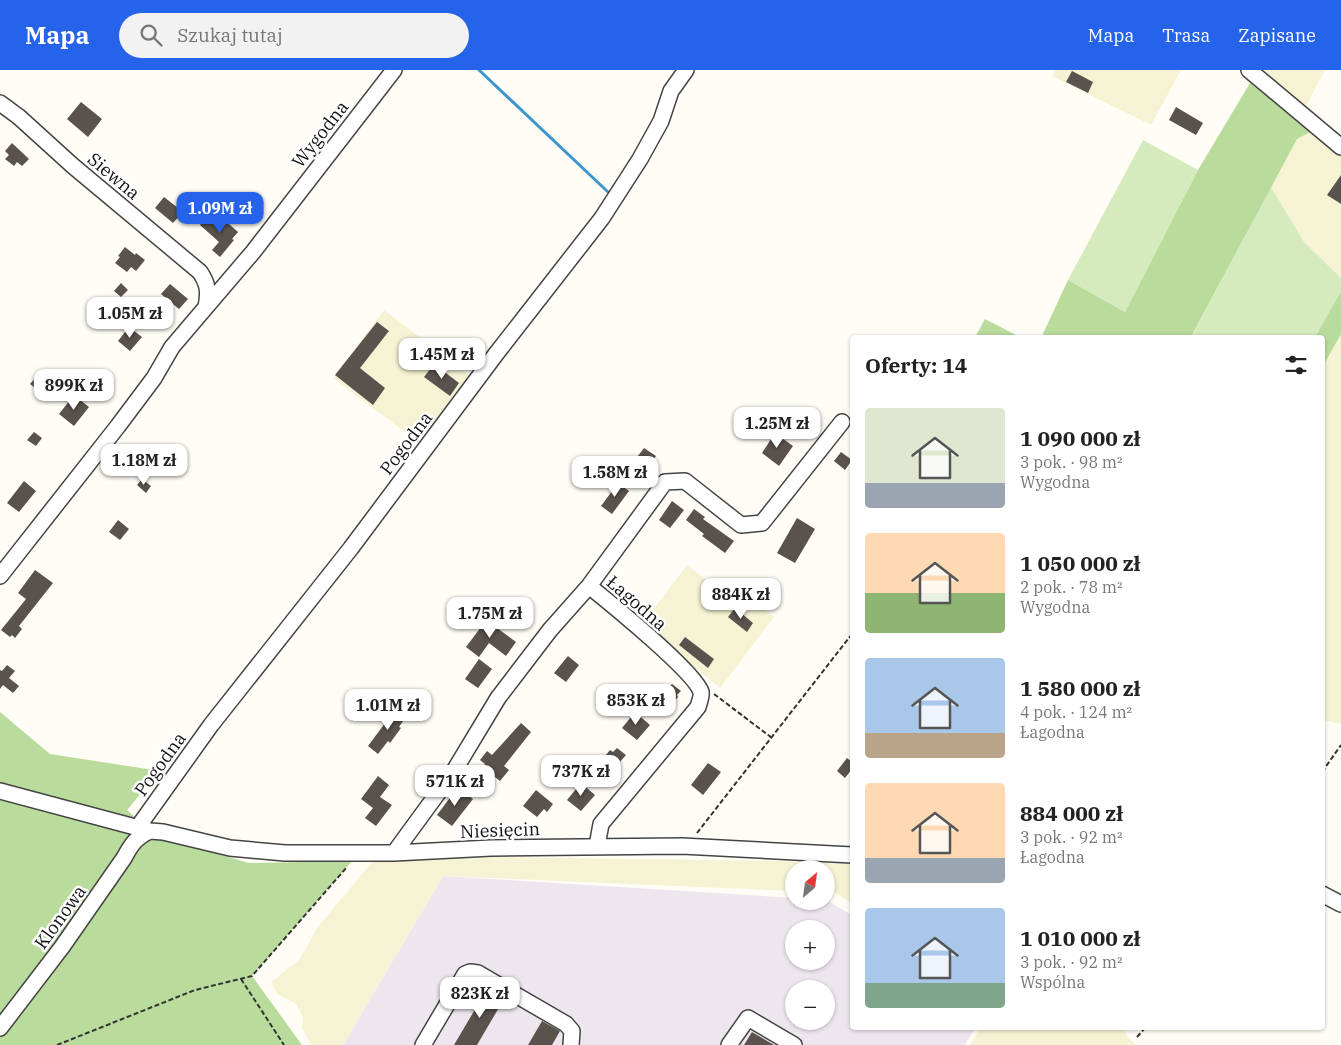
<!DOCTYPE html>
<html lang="pl">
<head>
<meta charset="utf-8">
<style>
	body { margin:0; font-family:"IBM Plex Serif",serif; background:#f2f2f2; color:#222; height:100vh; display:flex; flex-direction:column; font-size:19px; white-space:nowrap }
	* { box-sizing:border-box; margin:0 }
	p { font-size:16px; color:#767676 }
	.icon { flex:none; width:28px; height:28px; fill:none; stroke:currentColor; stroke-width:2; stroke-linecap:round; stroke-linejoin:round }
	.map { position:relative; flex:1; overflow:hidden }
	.drawer { position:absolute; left:850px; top:265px; width:475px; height:695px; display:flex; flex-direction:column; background:#fff; border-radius:5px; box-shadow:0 1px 4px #0004 }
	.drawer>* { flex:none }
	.needle { width:32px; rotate:29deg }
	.controls { position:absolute; left:785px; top:790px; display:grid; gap:10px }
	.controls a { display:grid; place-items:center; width:50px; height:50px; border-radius:50%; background:#fff; box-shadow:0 1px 4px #0004; font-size:25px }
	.price { position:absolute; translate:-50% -42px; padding:0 11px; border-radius:10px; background:#fff; color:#222; font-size:16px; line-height:32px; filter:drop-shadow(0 1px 2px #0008) }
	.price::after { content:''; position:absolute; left:50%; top:30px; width:15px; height:11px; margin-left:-8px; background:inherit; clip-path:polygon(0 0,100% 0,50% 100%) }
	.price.current { background:#2563eb; color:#fff }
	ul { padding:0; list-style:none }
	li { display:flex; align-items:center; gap:15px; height:125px; padding:0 15px }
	li span { display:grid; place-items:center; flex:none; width:140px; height:100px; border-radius:5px; color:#555 }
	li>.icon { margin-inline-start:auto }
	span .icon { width:60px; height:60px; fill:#fffc; stroke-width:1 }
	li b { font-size:21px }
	h2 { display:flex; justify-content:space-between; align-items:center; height:60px; padding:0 15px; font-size:21px }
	header { display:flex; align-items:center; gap:30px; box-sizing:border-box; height:70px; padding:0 25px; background:#2563eb; color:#fff }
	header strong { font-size:24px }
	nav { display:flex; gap:28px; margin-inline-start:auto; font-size:18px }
	.search { width:350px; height:45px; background:#f2f2f2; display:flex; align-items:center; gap:12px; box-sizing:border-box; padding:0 18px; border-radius:28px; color:#767676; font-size:19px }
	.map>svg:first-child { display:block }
	.industrial { fill:#eee6ef; fill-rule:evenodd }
	.farmland { fill:#f6f3d4 }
	.green { fill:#d5ebbd }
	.forest { fill:#b9dc9c }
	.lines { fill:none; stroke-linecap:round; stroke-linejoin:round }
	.stream { stroke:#3f96cf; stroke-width:3 }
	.building { fill:#5a524d }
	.minor-casing { stroke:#444; stroke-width:18 }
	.path { stroke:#333; stroke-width:2; stroke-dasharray:5 2.5; stroke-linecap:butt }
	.minor { stroke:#fff; stroke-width:15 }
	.labels { text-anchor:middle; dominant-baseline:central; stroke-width:5; stroke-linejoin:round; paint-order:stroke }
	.street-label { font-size:18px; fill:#111; stroke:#fff }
</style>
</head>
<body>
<header>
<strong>Mapa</strong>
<div class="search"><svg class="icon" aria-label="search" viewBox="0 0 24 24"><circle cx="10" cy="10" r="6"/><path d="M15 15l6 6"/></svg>Szukaj tutaj</div>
<nav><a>Mapa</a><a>Trasa</a><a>Zapisane</a></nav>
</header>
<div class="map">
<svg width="1341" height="975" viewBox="0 0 1341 975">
	<rect width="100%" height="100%" fill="#fffdf5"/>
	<path class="industrial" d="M443,806L794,828V831L826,830L852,845V958H975L965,975H343ZM794,859H826V891H794ZM794,919H826V951H794Z"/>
	<path class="farmland" d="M1055,0H1181L1151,55L1052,6Z
		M1256,0H1325L1304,40Z
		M1312,61L1341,85V208L1304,172L1271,117L1297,69Z
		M384,240L472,307L421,374L333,308Z
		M1341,264V654L1323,650L1322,296Z
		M687,495L718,519L726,509L774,547L720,618L642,554Z
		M490,787L780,791L852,794V833L830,820H826V799H794V821L443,806L343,975H311L302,958L303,947L296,934L277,924L271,912L300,889L317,858L373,791Z
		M980,958H1123L1128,968L1137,975H970Z"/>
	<path class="green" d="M1143,70L1198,100L1125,242L1068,210Z
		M1271,117L1304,172L1341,208V221L1315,267L1191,268Z"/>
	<path class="forest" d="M1250,13L1312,61L1297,69L1191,267L1041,268L1068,210L1125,242L1198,100Z
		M1341,221V264L1323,296L1322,268L1315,267Z
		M985,249L1020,267H975Z
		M0,642L50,684L160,701L127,740L157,766L249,793L352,791L252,906L302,975H0Z"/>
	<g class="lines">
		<path class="stream" d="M479,0L608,122"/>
	</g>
	<path class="building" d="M1072,1L1093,12L1088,23L1066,12Z
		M81,32L102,49L88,67L67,49Z
		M1176,37L1203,53L1196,65L1169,50Z
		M12,73L29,89L22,96L17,92L14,96L5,89L9,85L5,81Z
		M1341,105V134L1327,125Z
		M164,127L183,142L173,153L155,138Z
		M207,146L214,153L220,146L238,162L232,169L234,170L220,187L212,180L219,172L200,155Z
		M125,177L135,185L136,183L145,190L136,201L131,197L127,202L115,193L120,187L118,186Z
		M121,213L128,220L121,227L114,221Z
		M170,214L188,229L179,239L161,224Z
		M377,252L389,261L360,298L385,318L373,335L335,305Z
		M129,257L142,267L130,281L118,271Z
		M434,294L459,313L450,326L424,307Z
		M38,305L49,314L42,323L30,314Z
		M74,325L89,337L74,356L59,344Z
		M34,362L42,368L36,376L27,370Z
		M775,363L793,376L779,396L762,383Z
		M644,378L656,386L640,408L628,399Z
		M841,382L852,390L845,400L834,391Z
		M142,409L151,416L146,423L137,415Z
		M24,411L36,421L19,442L7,433Z
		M618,413L629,421L612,444L601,436Z
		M672,431L684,440L670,458L659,450Z
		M694,439L705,447L703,449L734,471L725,483L702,466L704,464L686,450Z
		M797,448L815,459L795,493L777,483Z
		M118,450L129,459L120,470L109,462Z
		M35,500L53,513L19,556L22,559L15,568L12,565L10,567L1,560L26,529L18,523Z
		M735,538L753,553L747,562L728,547Z
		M482,547L516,572L506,586L489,573L479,587L466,577L481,557L477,554Z
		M685,567L714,589L708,598L679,575Z
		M568,586L579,595L566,612L554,603Z
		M479,589L492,599L478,618L465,609Z
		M7,595L15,601L9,608L19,616L13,623L3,615L0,619V600L2,601Z
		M672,614L681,621L677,625L678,627L667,640L654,630L666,616L668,618Z
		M397,637L407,645L399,657L401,658L390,673L388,671L378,684L368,676Z
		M635,642L650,655L637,670L622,658Z
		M521,653L531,662L504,696L509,700L500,711L495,707L490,713L478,703L485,694L480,690L487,681L492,685Z
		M617,678L626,685L619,693L621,695L611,708L597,696L610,680L613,682Z
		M847,688L852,692V699L845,708L837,701Z
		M708,693L721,702L703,725L691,715Z
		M378,706L389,715L380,727L392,735L376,756L365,748L373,738L361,729Z
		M581,713L595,725L581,741L567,730Z
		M458,717L473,729L452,756L437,745Z
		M536,720L553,734L547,742L544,739L537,747L523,736Z
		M487,919L504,929L477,975H454Z
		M542,951L560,961L552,975H528Z
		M752,962L774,975H744Z"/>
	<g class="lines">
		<g class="minor-casing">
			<path id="minor" d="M1249,0L1341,77
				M0,33L19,47L73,96L200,202C208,214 209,222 206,237
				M0,506L118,356L154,308L172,277L253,182L394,0
				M589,516C610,533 695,602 701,622C702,626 699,633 698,637L601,754L597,776
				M0,721L150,761L163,762L230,778L285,783H394L491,778L682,776L852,785
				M138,757L211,655L351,478L496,284L602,148L640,89L661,51L671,21L686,0
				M394,783L454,701L498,628L550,560L589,516L665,412L685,411L741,455L762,453L842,352
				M1322,824L1341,834
				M0,958L62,877L124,788C131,775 136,767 150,761
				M423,975L465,904L470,902L478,903L566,954L572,961L571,975
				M729,975L748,948L794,975"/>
		</g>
		<path class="path" d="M714,624L772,668
			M1322,702L1341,675
			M697,763L852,564
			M241,909L284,975
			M1137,967L1145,958
			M57,975L195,920L252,906L347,797"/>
		<use href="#minor" class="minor"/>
	</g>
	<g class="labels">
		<g class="street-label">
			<text transform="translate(320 64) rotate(-52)">Wygodna</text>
			<text transform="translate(114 106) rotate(40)">Siewna</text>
			<text transform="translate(406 373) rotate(-53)">Pogodna</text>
			<text transform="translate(637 533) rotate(41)">Łagodna</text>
			<text transform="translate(160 694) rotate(-54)">Pogodna</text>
			<text transform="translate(500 760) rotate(-2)">Niesięcin</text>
			<text transform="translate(60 847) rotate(-54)">Klonowa</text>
		</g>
	</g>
</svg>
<div class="controls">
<a><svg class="needle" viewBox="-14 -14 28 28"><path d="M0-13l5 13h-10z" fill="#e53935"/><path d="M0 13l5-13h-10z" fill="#767676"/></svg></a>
<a>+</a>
<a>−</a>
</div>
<b class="price current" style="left:220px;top:164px">1.09M zł</b>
<b class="price" style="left:130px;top:269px">1.05M zł</b>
<b class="price" style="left:442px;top:310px">1.45M zł</b>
<b class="price" style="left:74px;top:341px">899K zł</b>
<b class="price" style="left:777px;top:379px">1.25M zł</b>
<b class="price" style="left:144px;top:416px">1.18M zł</b>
<b class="price" style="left:615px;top:428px">1.58M zł</b>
<b class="price" style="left:741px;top:550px">884K zł</b>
<b class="price" style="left:490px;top:569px">1.75M zł</b>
<b class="price" style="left:636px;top:656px">853K zł</b>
<b class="price" style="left:388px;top:661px">1.01M zł</b>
<b class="price" style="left:581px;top:727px">737K zł</b>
<b class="price" style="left:455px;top:737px">571K zł</b>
<b class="price" style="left:480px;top:949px">823K zł</b>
<section class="drawer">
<h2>Oferty: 14<svg class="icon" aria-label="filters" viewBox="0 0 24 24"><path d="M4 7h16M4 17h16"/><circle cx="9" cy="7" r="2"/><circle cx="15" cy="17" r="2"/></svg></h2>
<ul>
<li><span style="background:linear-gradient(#dfe7d0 75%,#9aa5b1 0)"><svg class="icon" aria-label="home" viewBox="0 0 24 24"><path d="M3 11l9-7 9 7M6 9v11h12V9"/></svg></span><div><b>1 090 000 zł</b><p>3 pok. · 98 m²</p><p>Wygodna</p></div></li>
<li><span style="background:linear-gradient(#ffd9b3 60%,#8fb573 0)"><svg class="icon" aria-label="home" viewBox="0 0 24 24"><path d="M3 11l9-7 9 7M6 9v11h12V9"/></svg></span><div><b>1 050 000 zł</b><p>2 pok. · 78 m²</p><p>Wygodna</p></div></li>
<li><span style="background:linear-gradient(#a9c7e8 75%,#b9a48a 0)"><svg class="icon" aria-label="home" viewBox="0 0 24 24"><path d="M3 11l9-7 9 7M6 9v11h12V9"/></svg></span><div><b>1 580 000 zł</b><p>4 pok. · 124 m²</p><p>Łagodna</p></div></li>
<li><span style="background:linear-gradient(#ffd9b3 75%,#9aa5b1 0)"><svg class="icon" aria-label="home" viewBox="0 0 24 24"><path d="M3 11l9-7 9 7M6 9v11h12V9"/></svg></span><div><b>884 000 zł</b><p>3 pok. · 92 m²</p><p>Łagodna</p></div></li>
<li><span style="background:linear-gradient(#a9c7e8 75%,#7fa58c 0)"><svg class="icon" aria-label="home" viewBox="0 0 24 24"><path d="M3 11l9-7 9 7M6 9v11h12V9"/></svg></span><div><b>1 010 000 zł</b><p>3 pok. · 92 m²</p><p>Wspólna</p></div></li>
</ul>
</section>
</div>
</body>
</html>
